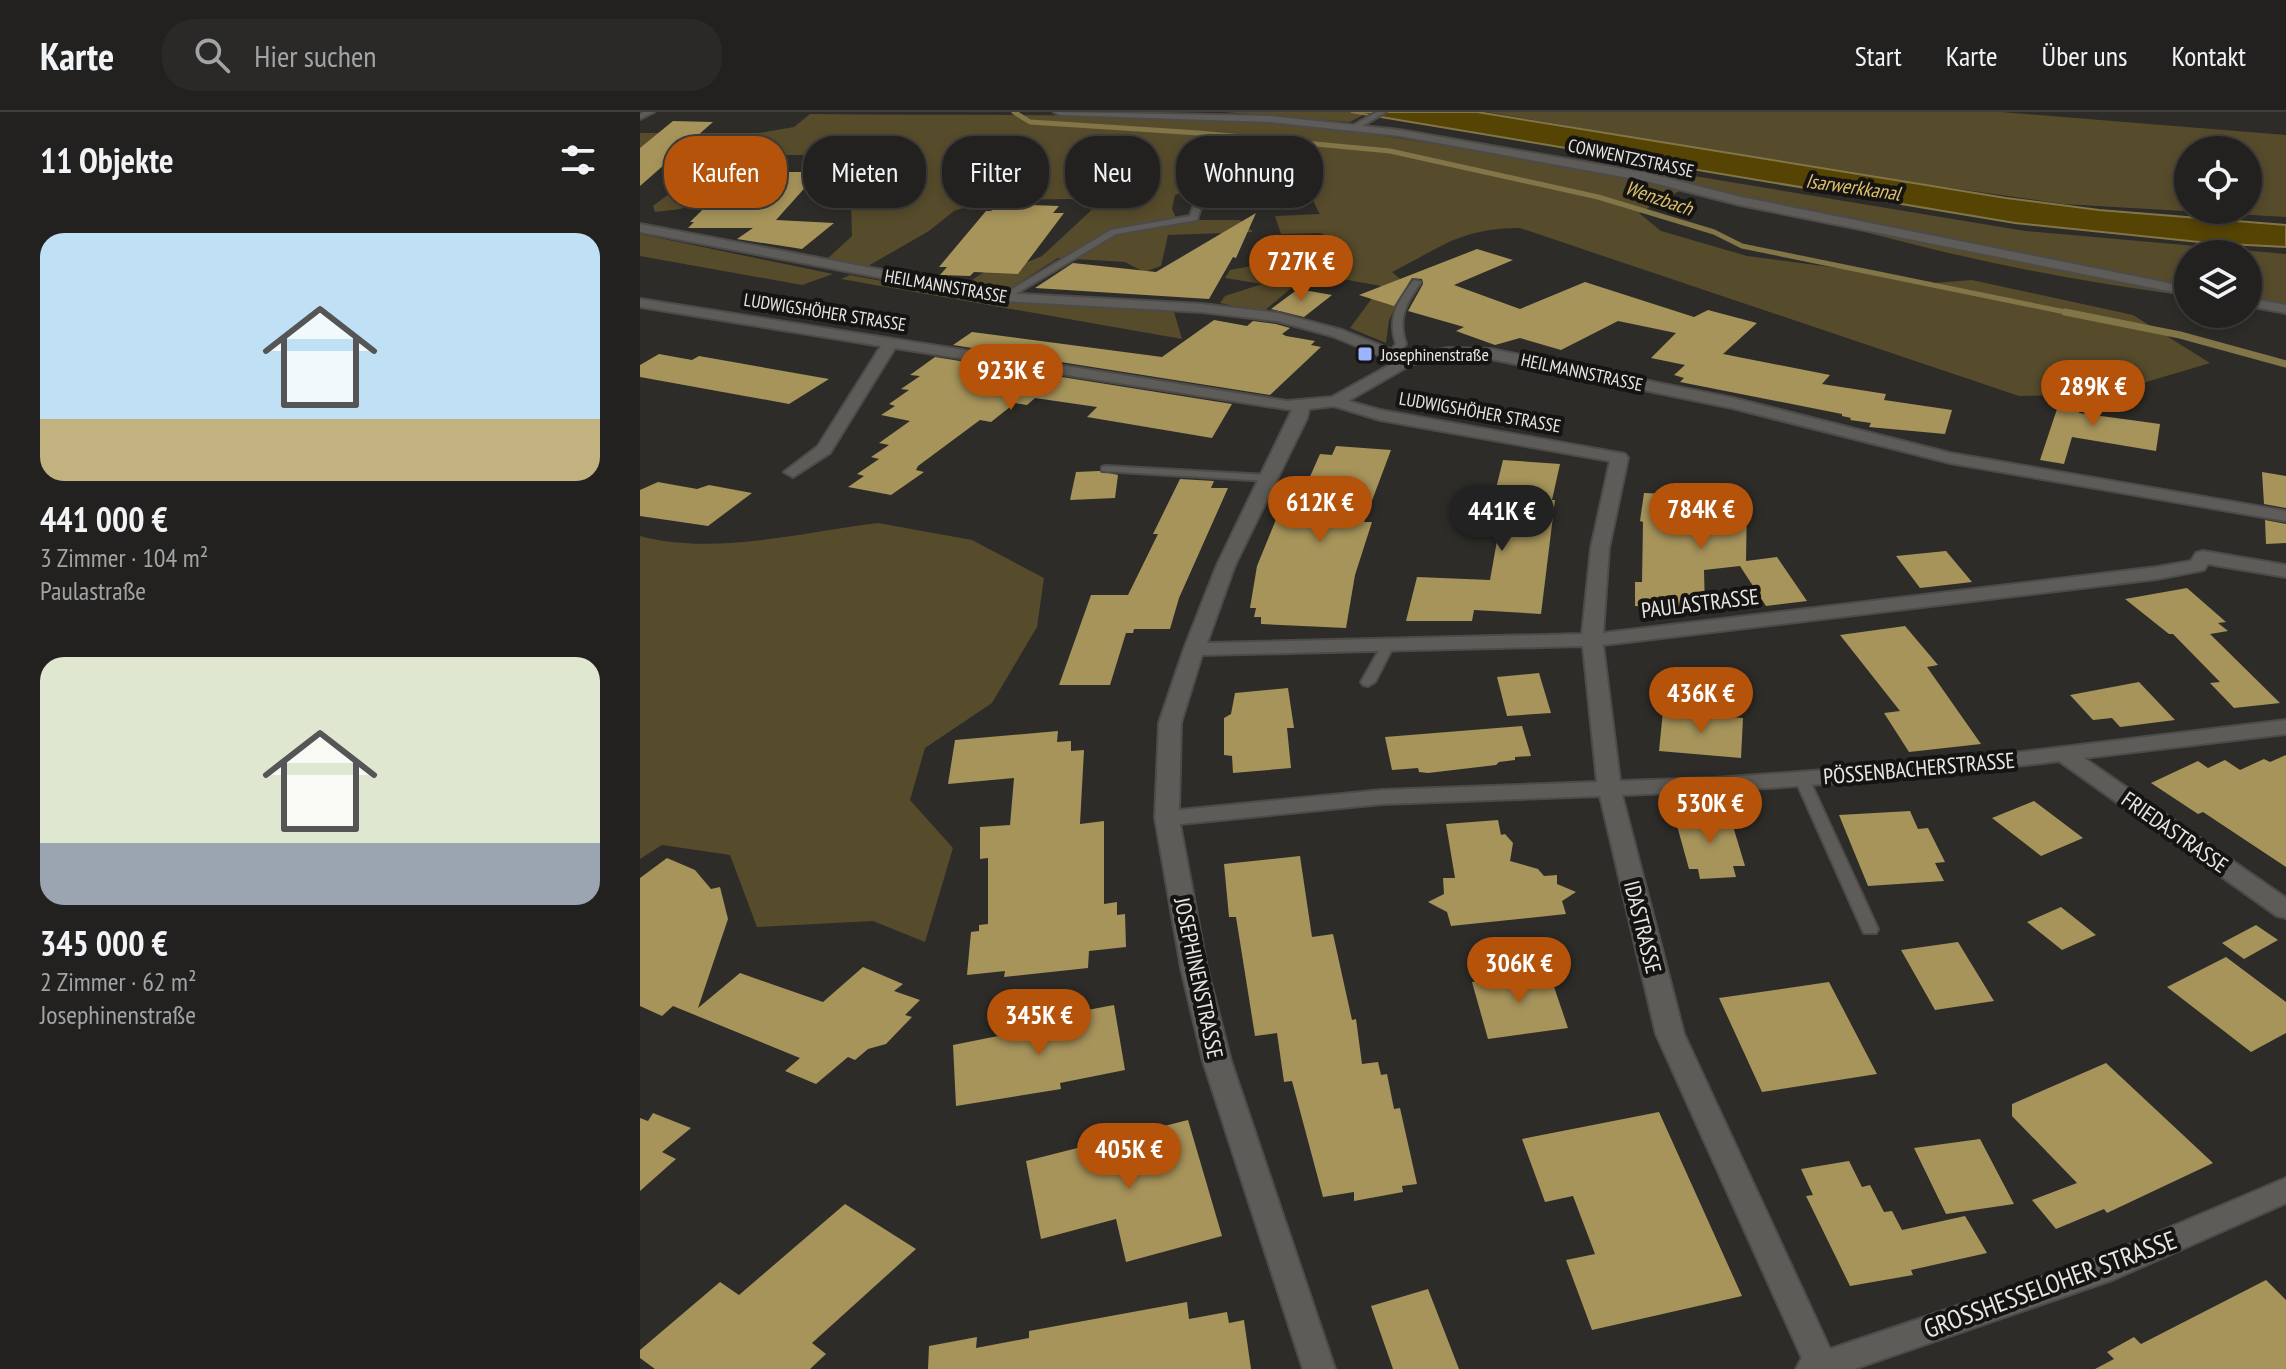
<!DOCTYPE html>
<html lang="de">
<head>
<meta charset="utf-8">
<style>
	body { margin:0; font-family:"PT Sans Narrow",sans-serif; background:#2a2928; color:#f1f3f6; height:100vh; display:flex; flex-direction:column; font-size:30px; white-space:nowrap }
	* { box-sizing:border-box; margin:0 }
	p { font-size:26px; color:#a2a3a4 }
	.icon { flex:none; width:44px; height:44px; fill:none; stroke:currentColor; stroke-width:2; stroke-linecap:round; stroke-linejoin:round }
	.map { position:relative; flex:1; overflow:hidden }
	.sheet { display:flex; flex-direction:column; background:#22211f; width:640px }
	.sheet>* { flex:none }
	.hud { position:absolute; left:24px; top:24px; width:760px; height:72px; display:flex; gap:16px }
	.tools { position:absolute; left:1534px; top:24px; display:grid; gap:16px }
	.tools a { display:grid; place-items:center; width:88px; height:88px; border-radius:50%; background:#22211f; box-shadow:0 4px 12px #0003,0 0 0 2px #3f3e3d; font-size:40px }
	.price { position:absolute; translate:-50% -68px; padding:0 18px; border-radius:28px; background:#b45309; color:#fff; font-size:26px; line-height:52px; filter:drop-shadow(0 2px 4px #0008) }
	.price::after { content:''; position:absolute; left:50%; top:48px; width:24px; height:18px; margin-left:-12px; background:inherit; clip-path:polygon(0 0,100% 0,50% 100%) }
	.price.selected { background:#222; color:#fff }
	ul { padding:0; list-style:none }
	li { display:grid; align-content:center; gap:16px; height:424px; padding:0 40px }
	li span { display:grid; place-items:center; height:248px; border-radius:24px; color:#555 }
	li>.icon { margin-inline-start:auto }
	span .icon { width:144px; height:144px; fill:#fffc; stroke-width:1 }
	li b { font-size:34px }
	h2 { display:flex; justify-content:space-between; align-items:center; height:96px; padding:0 40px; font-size:34px }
	.tag { padding:0 28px; border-radius:32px; background:#22211f; box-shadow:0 4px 12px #0003,0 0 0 2px #3f3e3d; font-size:28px; line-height:72px }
	.tag.selected { background:#b45309; color:#fff }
	header { display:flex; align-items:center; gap:48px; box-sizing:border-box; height:112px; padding:0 40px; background:#22211f; border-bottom:2px solid #3f3e3d }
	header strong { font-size:38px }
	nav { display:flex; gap:44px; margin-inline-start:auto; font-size:28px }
	.search { width:560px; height:72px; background:#2a2928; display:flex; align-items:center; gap:20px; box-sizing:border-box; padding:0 28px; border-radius:32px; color:#a2a3a4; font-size:30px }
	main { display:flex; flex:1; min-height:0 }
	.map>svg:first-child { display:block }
	.green { fill:#564b2b; fill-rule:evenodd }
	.water { fill:#564404; stroke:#827547; stroke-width:2 }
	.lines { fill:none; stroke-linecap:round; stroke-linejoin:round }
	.stream-far1 { stroke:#827547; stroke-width:5 }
	.stream { stroke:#827547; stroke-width:7 }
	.building { fill:#a7945b }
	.service-casing { stroke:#4c4b49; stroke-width:4 }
	.minor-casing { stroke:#4c4b49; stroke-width:4 }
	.service { fill:#5d5c59; fill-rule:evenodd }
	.minor { fill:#5d5c59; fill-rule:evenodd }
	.poi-dot { fill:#9eb3fd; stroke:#151413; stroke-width:3 }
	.labels { text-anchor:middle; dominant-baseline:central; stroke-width:8; stroke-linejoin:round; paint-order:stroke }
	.far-street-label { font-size:18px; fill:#e7e6e4; stroke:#151413 }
	.far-poi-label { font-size:18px; fill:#e7e6e4; stroke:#151413; text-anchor:start }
	.far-water-label { font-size:20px; font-style:italic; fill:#dcc06c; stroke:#151413 }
	.street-label { font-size:22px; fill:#e7e6e4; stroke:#151413 }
	.near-street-label { font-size:26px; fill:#e7e6e4; stroke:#151413 }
</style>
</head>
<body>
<header>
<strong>Karte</strong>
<div class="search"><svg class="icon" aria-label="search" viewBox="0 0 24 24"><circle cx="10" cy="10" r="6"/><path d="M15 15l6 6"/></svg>Hier suchen</div>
<nav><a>Start</a><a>Karte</a><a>Über uns</a><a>Kontakt</a></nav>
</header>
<main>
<section class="sheet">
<h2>11 Objekte<svg class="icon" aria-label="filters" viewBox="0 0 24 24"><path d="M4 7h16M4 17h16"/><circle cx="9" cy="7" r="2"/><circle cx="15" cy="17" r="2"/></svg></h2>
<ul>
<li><span style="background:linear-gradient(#bfe0f5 75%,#c2b280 0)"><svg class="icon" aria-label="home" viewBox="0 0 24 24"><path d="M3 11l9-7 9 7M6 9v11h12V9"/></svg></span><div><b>441 000 €</b><p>3 Zimmer · 104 m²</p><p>Paulastraße</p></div></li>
<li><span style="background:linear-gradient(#dfe7d0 75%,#9aa5b1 0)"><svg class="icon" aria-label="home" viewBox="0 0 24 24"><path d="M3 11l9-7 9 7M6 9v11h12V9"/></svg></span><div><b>345 000 €</b><p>2 Zimmer · 62 m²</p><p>Josephinenstraße</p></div></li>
</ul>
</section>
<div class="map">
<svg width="1646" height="1257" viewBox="0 0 1646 1257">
	<rect width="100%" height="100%" fill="#2d2c29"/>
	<path class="green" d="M584,0H710L725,2L710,10Z
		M846,0H1361L1646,23V105L1423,92L1192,59ZM1548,38H1608V98H1548Z
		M170,2C323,4 478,0 631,11C758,21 884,49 1009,70L1041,78L999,101L1021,119L1107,144L1213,158L1282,172L1332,168L1493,203L1570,251L1466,282L1379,284L880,116C821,116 802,135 752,160L767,173L749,208L746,231L710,216L741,174L669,161L623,200L580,191L585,184L622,172L585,166L590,158L704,137L701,129L680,121L641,122L635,104L680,102C675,94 671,82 664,74C640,46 565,74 535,83L532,97L537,108H600L613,120L528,123L521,154L504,160L485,150L418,146L366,179L326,172L350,156L385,151L402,144L457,93L430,87L347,88L314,99L289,119L228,154L186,148L212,124L211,92L182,73L239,56L229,48L196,51L167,43H117L111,46L110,57L82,65L41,97L15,100L13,94L74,48L69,44L0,45V21H119L154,15Z
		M983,56L1018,58L1385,119L1646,142V197L1608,192V142H1548V184C1455,172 1363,155 1272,132C1176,108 1081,79 983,56Z
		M0,122L193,162L162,173L0,144Z
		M210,163L344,188L534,200L542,227L201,167Z
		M238,411L332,428L404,466L397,515L352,591L285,636L270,688L313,736L285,830L233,809L117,815L90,743L22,733L0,747V424C72,444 164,420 238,411Z"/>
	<path class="water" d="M711,0H837L1366,86L1459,98L1646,113V135L1569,131L1375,111Z"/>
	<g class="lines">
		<path class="stream-far1" d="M374,0L390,10L559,21L750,39L958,85L1074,120L1102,134L1435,202"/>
		<path class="stream" d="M1425,200L1540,223L1646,252"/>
	</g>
	<path class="building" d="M33,9L73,10L0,74V36Z
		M101,60H179L136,108L194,111L162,137L97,127L113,116H48L54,110H50Z
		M358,92L419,94L413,101H424L378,162L334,160L330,164L300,163L307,155H299L346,99H351Z
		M616,101L596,146L593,145L569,187L395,176L433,151L516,160Z
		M837,137L873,148L814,173L880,197L945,170L1054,205L1068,198L1117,211L1083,242L1190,263L1182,272L1246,282L1244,288L1312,298L1305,322L1229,315L1231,311L1210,308L1211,306L1202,304V302L1040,270L1044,266L1034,263L1045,253L1011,246L1036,221L978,209L921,238L880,226L855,233L816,219L824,215L768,199L783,172L782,167L772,166L754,194L719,183Z
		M658,177L692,183L664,205L631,197Z
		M574,208L607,214L613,209L636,212L650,216L642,222L646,224L675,229L671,233L681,235L630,283L313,233L332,220L522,245Z
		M19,242L52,248L59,244L189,267L149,292L0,265V253Z
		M295,245L592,292L572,326L447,305L457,295L395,286L387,293L375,291L351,310L340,308L278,354L276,358L284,360L251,383L208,375L224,364L217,362L239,347L231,345L249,333L239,331L270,309L241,303L255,294L249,292L269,278L261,277L280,264L270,263Z
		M1426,270L1446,276L1439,301L1520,312L1516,339L1432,325L1424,352L1400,348Z
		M696,334L751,338L724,410H732L715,463L706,516L621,512V505H614L616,496H610L617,454L637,405L653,403L680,342L692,343Z
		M863,348L920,352L912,388H915L901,502L834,498L832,509H766L777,465L850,468L861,406L849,405Z
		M459,359L478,363L475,386L430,388L436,360Z
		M1622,360L1646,364V396L1624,392Z
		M540,367L574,369L571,376H588L539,486L530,517H494L493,521H486L470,573H419L451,483H488L518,422H513Z
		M18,370L57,377L69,373L112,381L68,414L0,404V378Z
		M1036,376L1075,379L1074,385L1107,388L1106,449L1137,445L1167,489L1126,494L1100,454L1064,458L1065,498L995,494V470H1002L1003,410L1000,409L1004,381L1027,382L1028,379H1036Z
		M1625,408L1646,412V431L1626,432Z
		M1306,439L1332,470L1280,476L1256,444Z
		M1547,476L1586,510L1578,511L1588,519L1570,522L1640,591L1594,596L1570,571L1580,570L1533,522H1529L1485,487Z
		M1265,514L1298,553L1287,555L1341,632L1269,640L1244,601L1260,599L1200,523Z
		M899,561L911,601L867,604L857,565Z
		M1499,570L1535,608L1480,615L1472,606L1453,608L1430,583Z
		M648,576L654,616H647L651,656L593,661L592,644L584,643V606L591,602L595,581Z
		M1023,599L1103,606L1101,646L1019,639Z
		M882,614L891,644L875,645V648L859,650L856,653L788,661L779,660L778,656L752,658L745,625Z
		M418,619L417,630L431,629V639L444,638L440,712L464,709V792L477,790V803L485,802L486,835L449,839L448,856L364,865L365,859L327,863L331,820L339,819V813L348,812V746L340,747V715L370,713L374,666L308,672L315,628Z
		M1646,643V755L1563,700L1558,702L1511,671L1558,649L1568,656L1585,648L1600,658L1624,647L1630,650Z
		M1394,689L1443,726L1401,744L1352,706Z
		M1270,699L1278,717L1288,716L1305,750L1295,751L1304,769L1228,774L1199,703Z
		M1089,701L1105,754H1093L1096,765L1060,767L1058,757H1049L1036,710L1040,709L1039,704Z
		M858,708L861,723L865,722L873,731L870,749L898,757L904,764L917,763V772L936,780L922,789L926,802L811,814L807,800L788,790L804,782L803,766H815L806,712Z
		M660,744L672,825L693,822L712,908L716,907L722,952L738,950L741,963L747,962L754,997L760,996L777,1072L762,1074L763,1080L714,1089V1080L683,1085L652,969L644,970L637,921L615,924L596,805H589L584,752Z
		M27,746L55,758L71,777L80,775L88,807L58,896L100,861L183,890L223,855L263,872L254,879L280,888L265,903L272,905L246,932L228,937L215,948L208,945L176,972L145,959L160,946L33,894L22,904L0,894V766Z
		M1421,795L1456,823L1422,838L1387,810Z
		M1616,813L1638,828L1604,847L1582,831Z
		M1318,830L1354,889L1295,898L1261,838Z
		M1586,845L1646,890V921L1611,940L1527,875Z
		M909,860L928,916L848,927L832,870Z
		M1189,870L1237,962L1122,980L1079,886Z
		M474,893L485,958L420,971L421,977L316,994L313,933L383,919V910Z
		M1466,951L1573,1051L1467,1101L1464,1097L1416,1117L1392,1088L1437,1071L1372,1004V992Z
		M1019,1000L1102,1184L952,1218L926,1148L955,1142L933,1084L905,1090L882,1027Z
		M13,1001L51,1016L22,1040L36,1047L0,1079V1006L8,1009Z
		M548,1008L582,1124L486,1150L476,1107L401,1127L386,1049Z
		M1340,1027L1374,1092L1306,1102L1274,1036Z
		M1209,1049L1222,1075L1230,1073L1244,1100L1252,1099L1262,1118L1325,1104L1347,1141L1271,1158L1273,1163L1210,1174L1166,1084L1173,1083L1161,1057Z
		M205,1092L276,1137L172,1231L186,1242L170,1257H15L0,1246V1238L80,1170L99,1183Z
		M1626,1168L1646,1188V1257H1455L1474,1247L1467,1240L1494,1225L1501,1232Z
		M788,1177L819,1257H753L731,1194Z
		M547,1190L549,1207L587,1200L589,1211L604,1208L611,1257H288L289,1234L337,1225L336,1236L389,1226V1219Z"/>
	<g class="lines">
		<g class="service-casing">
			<path id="service" d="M4,0H14L0,7V2Z
				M737,0H746L717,17L710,15Z
				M557,84L564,86L557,108L476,122L367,187L359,185L471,118L550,104Z
				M774,168L781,170C766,191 757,206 766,232L755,246H749L747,244L756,232C747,206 758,189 774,168Z
				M466,354L628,363L634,366L628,369L462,359V355Z
				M747,531L753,535L735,570L728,574L723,573L721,570L741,535Z
				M1162,663L1169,667L1238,817L1236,821H1224L1222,817L1155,667Z"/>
		</g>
		<g class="minor-casing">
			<path id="minor" d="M414,0L630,4L760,18L1007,61L1101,85L1548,175V183L1100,93L1006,69L760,24L630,10L420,3Z
				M0,112L364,181L562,192L638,201L702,218L768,244L808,236L851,237L1093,286L1310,341L1646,399V409L1310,351L1092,296L851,247L808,246L772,252L708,289L740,298L985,342L988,346L969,436L963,521L1517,455L1551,449L1556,441L1563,439L1646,453V465L1568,452L1564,458L1517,467L963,533L980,669L1075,666L1308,649L1646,608V622L1444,646L1646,786V806L1637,804L1419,649C1274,667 1128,678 982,683L1044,922L1190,1237L1451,1149L1646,1066V1091L1472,1168L1214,1257H1156L1162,1246L1016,922L960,684L742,692L540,712L567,856L591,949L695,1257H663L563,949L541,856L515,706L519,611L544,537L577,453L652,298L255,236L190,341L153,365L144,360L178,334L241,234L0,195V187L647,289L692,285L755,250L692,224L637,209L562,200L364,189L0,120ZM694,294L740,308L970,349L951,436L942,522L567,531L595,453L667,306L669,297ZM943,534L957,670L742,678L539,698L541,611L562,543Z
				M1608,186L1646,193V201L1608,194Z"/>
		</g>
		<use href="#service" class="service"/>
		<use href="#minor" class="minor"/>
	</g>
	<rect class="poi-dot" x="717" y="234" width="16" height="16" rx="4"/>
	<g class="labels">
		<g class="far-street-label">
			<text transform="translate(991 46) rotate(12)">CONWENTZSTRASSE</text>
			<text transform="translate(306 174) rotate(10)">HEILMANNSTRASSE</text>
			<text transform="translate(185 200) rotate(9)">LUDWIGSHÖHER STRASSE</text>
			<text transform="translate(942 260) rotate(12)">HEILMANNSTRASSE</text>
			<text transform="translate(840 300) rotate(10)">LUDWIGSHÖHER STRASSE</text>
		</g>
		<g class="far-poi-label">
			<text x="741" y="242">Josephinenstraße</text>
		</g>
		<g class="far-water-label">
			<text transform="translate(1213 75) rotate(8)">Isarwerkkanal</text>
			<text transform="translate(1019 86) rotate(19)">Wenzbach</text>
		</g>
		<g class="street-label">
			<text transform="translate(1060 491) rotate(-7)">PAULASTRASSE</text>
			<text transform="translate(1279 656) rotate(-5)">PÖSSENBACHERSTRASSE</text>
			<text transform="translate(1535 720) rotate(35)">FRIEDASTRASSE</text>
			<text transform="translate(1003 815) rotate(76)">IDASTRASSE</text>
			<text transform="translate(559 866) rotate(78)">JOSEPHINENSTRASSE</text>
		</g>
		<g class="near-street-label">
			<text transform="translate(1410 1172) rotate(-20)">GROSSHESSELOHER STRASSE</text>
		</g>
	</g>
</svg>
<div class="tools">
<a><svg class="icon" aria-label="locate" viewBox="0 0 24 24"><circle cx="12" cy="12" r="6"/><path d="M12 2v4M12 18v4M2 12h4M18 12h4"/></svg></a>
<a><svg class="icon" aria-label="layers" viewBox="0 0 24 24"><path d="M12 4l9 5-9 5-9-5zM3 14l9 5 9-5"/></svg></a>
</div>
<b class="price" style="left:661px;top:191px">727K €</b>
<b class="price" style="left:371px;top:300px">923K €</b>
<b class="price" style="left:1453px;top:316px">289K €</b>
<b class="price" style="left:680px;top:432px">612K €</b>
<b class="price" style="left:1061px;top:439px">784K €</b>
<b class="price selected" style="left:862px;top:441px">441K €</b>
<b class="price" style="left:1061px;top:623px">436K €</b>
<b class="price" style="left:1070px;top:733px">530K €</b>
<b class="price" style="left:879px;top:893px">306K €</b>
<b class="price" style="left:399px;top:945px">345K €</b>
<b class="price" style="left:489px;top:1079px">405K €</b>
<div class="hud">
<a class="tag selected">Kaufen</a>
<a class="tag">Mieten</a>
<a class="tag">Filter</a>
<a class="tag">Neu</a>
<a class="tag">Wohnung</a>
</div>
</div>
</main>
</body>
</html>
